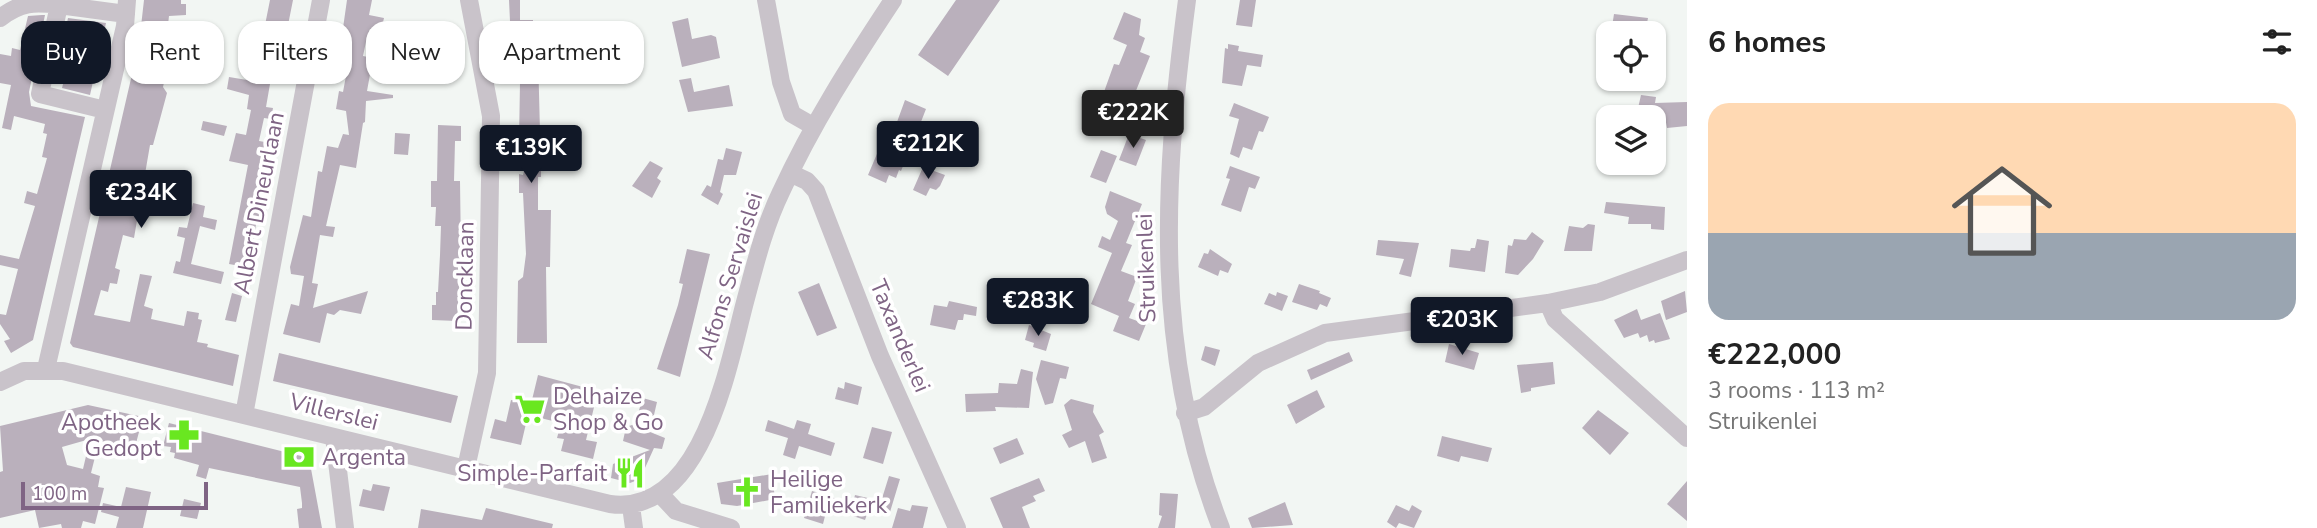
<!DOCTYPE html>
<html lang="en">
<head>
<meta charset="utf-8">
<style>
	body { margin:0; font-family:"Nunito Sans",sans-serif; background:#f2f2f2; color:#222; height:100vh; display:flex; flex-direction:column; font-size:26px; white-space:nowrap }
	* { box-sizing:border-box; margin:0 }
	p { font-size:23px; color:#767676 }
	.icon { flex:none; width:38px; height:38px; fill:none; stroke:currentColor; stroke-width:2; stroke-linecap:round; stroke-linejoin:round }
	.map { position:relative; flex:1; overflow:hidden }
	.drawer { display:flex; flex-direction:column; background:#fff; width:630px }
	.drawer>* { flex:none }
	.banner { position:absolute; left:21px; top:21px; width:665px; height:63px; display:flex; gap:14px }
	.tools { position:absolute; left:1596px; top:21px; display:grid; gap:14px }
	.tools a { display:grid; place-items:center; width:70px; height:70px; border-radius:14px; background:#fff; box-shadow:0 2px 5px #0004; font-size:35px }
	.scale { position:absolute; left:21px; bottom:18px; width:187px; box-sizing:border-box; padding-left:7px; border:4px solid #7f6484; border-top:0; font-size:19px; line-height:24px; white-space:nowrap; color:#7f6484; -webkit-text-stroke:5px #fff; paint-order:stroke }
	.price { position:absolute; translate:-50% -60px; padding:0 16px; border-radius:7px; background:#111827; color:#fff; font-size:23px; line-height:46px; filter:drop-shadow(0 2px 4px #0008) }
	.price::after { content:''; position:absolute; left:50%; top:42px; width:21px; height:16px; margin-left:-10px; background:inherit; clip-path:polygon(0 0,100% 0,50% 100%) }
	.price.current { background:#222; color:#fff }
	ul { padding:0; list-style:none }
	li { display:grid; align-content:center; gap:14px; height:371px; padding:0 21px }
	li+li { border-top:2px solid #e0e0e0 }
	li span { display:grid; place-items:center; height:217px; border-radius:21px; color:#555 }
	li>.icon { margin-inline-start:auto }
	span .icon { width:126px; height:126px; fill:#fffc; stroke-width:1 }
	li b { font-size:30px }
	h2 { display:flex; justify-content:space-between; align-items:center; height:84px; padding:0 21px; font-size:30px }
	.pill { padding:0 24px; border-radius:21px; background:#fff; box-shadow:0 2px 5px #0004; font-size:24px; line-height:63px }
	.pill.current { background:#111827; color:#fff }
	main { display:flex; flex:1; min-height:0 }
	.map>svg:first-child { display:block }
	.building { fill:#bab0bc; fill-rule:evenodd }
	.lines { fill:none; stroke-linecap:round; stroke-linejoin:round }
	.minor { stroke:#c9c3ca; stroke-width:18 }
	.labels { text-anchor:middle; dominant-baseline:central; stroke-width:7; stroke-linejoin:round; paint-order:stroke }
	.street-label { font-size:23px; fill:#7f6484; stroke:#fff }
	.poi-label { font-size:23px; fill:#7f6484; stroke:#fff; text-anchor:start }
</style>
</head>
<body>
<main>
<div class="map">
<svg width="1687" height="528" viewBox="0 0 1687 528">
	<rect width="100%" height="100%" fill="#f2f6f3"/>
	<path class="building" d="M144,0H181V4H186V15L169,16L165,50L171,52L163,87L167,93L153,145H150L134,238L123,235L115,268L120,270L117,284L110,283L108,292L101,290L94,315L130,322L140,274L152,276L144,306L153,309L151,319L184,326L187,311L199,313L198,319L202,320L197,342L208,344L207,347L239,355L233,386L73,347L70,343L139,44Z
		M270,0H293L284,45L277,44L271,79L253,33L263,35Z
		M347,0H372L369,15L384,18L381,31L370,29L367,37L363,56L373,58L367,91L393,95V98L366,101L365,122L363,123L356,168L340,165L326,226L335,227L333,237L320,235L312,283L318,284L313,308L368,291L361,314L340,310L334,315L327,313L320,343L283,334L291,304L299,306L304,276L291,274L290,267L303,215L311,217L318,171L322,172L327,146L338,148L343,134L349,135L346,111L336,109L339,91L343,92L348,65L338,63Z
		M509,0H520V20H533V55H538L540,132H554L553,153H541V177H538V210H551L550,267H546L547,343H517L518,281L523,277L526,254L523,193H519V174L523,175L525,168V142H519L520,82H514V64H512Z
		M956,0H1000L948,76L918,55Z
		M1240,0H1256L1252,27L1236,25Z
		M1124,12L1141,19L1139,35L1145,38L1140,52L1150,56L1127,113L1100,103L1114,64L1119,65L1127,45L1113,39Z
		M1614,14L1648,18L1645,33H1611Z
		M42,15H45L29,92L31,106L85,117L33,340L11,353L4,341L10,339L0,324V314L6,315L18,269L0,265V255L19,259L35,206L24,203L27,191L37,194L47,158L42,157L47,134L43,133L45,124L14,116L11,130L2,128L11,85L0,83V54L11,56L12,48L20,50L28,16Z
		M68,18L106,23L90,95L62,88L65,76L56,75Z
		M688,18L692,39L711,35L716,37L720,58L682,67L672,22Z
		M1228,44L1239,46L1238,51L1263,55L1261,67L1247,65L1242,86L1222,83L1225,48L1228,49Z
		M229,77L270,84L266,107L273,108L271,119L264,118L259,141L265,142L259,168L265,170L264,175L273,177L266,213L264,212L262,219H257L249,263L241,262L240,266L229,264L248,165L229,161L236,133L246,135L251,110L247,109L249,95L227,89Z
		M691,78L694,92L729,85L733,106L688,112L679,80Z
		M1641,95L1656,97L1655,103L1687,102V126L1667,128L1665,117H1636Z
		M905,100L926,109L917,132L897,122Z
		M1234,103L1269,117L1263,132L1259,131L1252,150L1243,147L1239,158L1230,154L1239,119L1229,116Z
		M203,121L227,126L224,136L201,130Z
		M438,125L461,126V141H455L454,181H460L461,255L457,321L432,320V305H436V292H438L440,255L441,226H435L436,207H431V181H437Z
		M395,133L410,134L408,155L394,154Z
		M1129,134L1146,140L1136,166L1119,160Z
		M882,142L908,154L901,171L899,170L896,178L889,175L886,183L868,175Z
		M726,148L742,152L736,175H724L720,192L723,194L718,205L701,195L707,185L711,187L718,159L723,160Z
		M1101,150L1117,156L1106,183L1090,177Z
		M650,161L663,168L657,178L661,181L652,198L632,186Z
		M1230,166L1260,177L1255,189L1249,187L1241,212L1221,205L1230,179L1226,178Z
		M923,167L945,175L940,186L936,190L930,188L926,196L913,190Z
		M1110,191L1142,204L1126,243L1132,245L1121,271L1137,277L1128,301L1135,304L1129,318L1146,324L1139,341L1113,331L1119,316L1091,304L1112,253L1098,247L1102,236L1110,240L1118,221L1107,214L1105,207Z
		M1606,202L1665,207L1664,230L1651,229V224H1628L1629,217L1604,213Z
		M193,203L205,206L203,217L217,220L215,230L200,226L191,264L224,272L221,284L173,273L176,261L180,262L185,238L177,236L179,227L187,228Z
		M1588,224L1595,225L1592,251H1564L1569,226L1583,228Z
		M1532,232L1544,241L1533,259L1518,275L1505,273L1508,245L1512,246L1514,239L1526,240Z
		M1477,239L1489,241L1485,272L1449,267L1451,249L1470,251L1471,248H1475Z
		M1378,240L1419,243L1411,277L1399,274L1404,259L1376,255Z
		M687,249L710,254L680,377L657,369L678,305L683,284L679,283Z
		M1210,249L1232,264L1228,273L1220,270L1218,276L1198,267L1204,253L1208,254Z
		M819,283L837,328L817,336L798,292Z
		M1299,284L1320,291L1319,293L1331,298L1327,307L1320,304L1317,310L1292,302Z
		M1685,291L1687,312L1666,320L1661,301Z
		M1277,292L1288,296L1282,311L1264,304L1269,293L1276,296Z
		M232,293L242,296L236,322L225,320Z
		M949,301L977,307L976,316L964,314L963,320H958L955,330L930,325L934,305L947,307Z
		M1637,309L1641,320L1660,313L1670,339L1655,343L1654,340L1649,342L1647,335L1640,338L1638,333L1624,338L1614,320Z
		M1029,325L1051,334L1046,351L1033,347L1034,343L1025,340Z
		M1449,344L1479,353L1474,370L1445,362Z
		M1205,346L1220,350L1215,366L1201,360Z
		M1349,352L1353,361L1311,380L1307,370Z
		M279,353L458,396L451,423L273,381Z
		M1041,360L1069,367L1066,379L1060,378L1053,403L1045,405L1036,379Z
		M1553,362L1555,384L1531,388V391L1521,393L1517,365Z
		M1021,369L1033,372L1029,408L995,407L996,411L966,412L965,394L998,393L999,383L1017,384Z
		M538,375L598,391L586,440L597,442L593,459L561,451L564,439L557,438L561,423L528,415L521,445L490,438L495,419L506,422L511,400L531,404Z
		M845,382L862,387L858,405L835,399L838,387L844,389Z
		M1317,390L1325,407L1296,424L1287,405Z
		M632,395L657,402L650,432L665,438L662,449L654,448L640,479L630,483L611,478L613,464L650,450L623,441L626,427L635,424L640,407Z
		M1071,399L1094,405L1093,412L1104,432L1099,435L1107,458L1092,463L1085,441L1069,448L1062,435L1072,430L1064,405Z
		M88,405L143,417L135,447L99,441L91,473L100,476L98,487L104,488L95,524L83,521L81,528H62L61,524L39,528L35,510L0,518V472L3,471L0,426ZM90,439L83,469L67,465L62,447Z
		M1598,410L1629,433L1610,455L1582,428Z
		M768,420L794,429L797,420L811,424L808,434L835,443L831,456L799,446L795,459L783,455L788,438L765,431Z
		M169,423L309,458L322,528H299L297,509L302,508V503L300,487L209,468L206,479L196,476L199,465L174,458L175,453L170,452L171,447L163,446Z
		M872,427L892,432L883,464L863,458Z
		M1442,436L1492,448L1488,462L1461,456L1459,462L1437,456Z
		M1017,438L1024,454L1000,464L993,448Z
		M772,474L775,499L737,506L721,504L717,483Z
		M889,476L900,479L890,512L879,508Z
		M1039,478L1045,491L1033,496L1036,501L1022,507L1030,528H1003L990,498Z
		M1687,481V521L1667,504Z
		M373,484L390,487L384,511L359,506L363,489L371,491Z
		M126,487L151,492L143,528H116L119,517L101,512L103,503L121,507Z
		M812,491L847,502L849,497L854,499L855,495L872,499L865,520L835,510L834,514L826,512L823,524L804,518Z
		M1160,493L1178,494L1175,528H1158L1162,516L1159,515Z
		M184,499L201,503L197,519L180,516Z
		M1285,502L1293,525L1252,528L1248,518Z
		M912,505L928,507L923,528H892L898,508L910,511Z
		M1396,505L1409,511L1412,505L1422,511L1414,528L1399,523L1396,528L1387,522Z
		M486,508L553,524L552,528H418L421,509L482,520Z"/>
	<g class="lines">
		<path class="minor" d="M766,0L781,82L792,114L813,126
			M1187,0C1163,182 1153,354 1221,528
			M0,18C21,2 34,2 59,5
			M105,110L40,94L59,5L126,14
			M790,173L807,181L816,191L880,356L957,528
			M1548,303L1555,319L1687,438
			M46,369L125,26L127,0
			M0,382L24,371H63L610,504C702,517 728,366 745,302C755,265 764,227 781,192C812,124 852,62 893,0
			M1185,413L1204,407L1258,363L1325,333L1548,303L1600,292L1687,260
			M244,415L321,0
			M334,437L345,528
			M466,468L487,373L491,116L469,0
			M660,494L676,511L731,528
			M631,506L634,528"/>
	</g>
	<defs>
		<g id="supermarket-bare" transform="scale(2.415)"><path d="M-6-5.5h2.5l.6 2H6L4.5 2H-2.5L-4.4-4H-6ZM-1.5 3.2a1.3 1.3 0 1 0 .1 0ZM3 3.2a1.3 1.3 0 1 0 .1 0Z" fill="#69e720" stroke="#fff" stroke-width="2.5" paint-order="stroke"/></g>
		<g id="pharmacy-bare" transform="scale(2.415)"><path d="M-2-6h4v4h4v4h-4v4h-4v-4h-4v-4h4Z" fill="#69e720" stroke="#fff" stroke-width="2.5" paint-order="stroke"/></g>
		<g id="bank-bare" transform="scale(2.415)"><path d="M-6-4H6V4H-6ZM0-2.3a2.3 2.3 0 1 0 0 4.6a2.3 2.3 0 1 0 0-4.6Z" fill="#69e720" stroke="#fff" stroke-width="2.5" paint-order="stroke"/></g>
		<g id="restaurant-bare" transform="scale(2.415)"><path d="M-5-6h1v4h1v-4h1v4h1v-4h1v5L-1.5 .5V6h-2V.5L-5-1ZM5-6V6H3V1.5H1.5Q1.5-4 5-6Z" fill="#69e720" stroke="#fff" stroke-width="2.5" paint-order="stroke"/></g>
		<g id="church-bare" transform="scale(2.415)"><path d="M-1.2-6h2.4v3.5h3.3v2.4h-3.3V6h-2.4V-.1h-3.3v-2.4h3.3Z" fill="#69e720" stroke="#fff" stroke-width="2.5" paint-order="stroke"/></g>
	</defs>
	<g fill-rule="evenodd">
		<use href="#supermarket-bare" x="530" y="409"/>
		<use href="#pharmacy-bare" x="184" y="435"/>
		<use href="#bank-bare" x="299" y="457"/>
		<use href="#restaurant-bare" x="630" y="473"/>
		<use href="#church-bare" x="747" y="492"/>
	</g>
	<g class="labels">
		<g class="street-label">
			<text transform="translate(259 203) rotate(-79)">Albert Dineurlaan</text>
			<text transform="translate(1146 268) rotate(-92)">Struikenlei</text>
			<text transform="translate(465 276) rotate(-89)">Doncklaan</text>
			<text transform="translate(730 276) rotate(-73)">Alfons Servaislei</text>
			<text transform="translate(900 336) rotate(67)">Taxanderlei</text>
			<text transform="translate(334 412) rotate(14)">Villerslei</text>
		</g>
		<g class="poi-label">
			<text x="553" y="396">Delhaize<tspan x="553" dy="26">Shop &amp; Go</tspan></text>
			<text x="161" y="422" text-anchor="end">Apotheek<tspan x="161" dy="26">Gedopt</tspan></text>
			<text x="322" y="457">Argenta</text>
			<text x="607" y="473" text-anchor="end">Simple-Parfait</text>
			<text x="770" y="479">Heilige<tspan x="770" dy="26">Familiekerk</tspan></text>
		</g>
	</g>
</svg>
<div class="tools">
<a><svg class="icon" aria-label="locate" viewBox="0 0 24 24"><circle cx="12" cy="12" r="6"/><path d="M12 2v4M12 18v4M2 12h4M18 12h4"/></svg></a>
<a><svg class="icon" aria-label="layers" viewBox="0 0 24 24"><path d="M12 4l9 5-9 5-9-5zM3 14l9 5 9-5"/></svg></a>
</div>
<div class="scale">100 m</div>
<b class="price current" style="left:1133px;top:150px">€222K</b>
<b class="price" style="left:928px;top:181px">€212K</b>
<b class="price" style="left:531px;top:185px">€139K</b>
<b class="price" style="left:141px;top:230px">€234K</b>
<b class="price" style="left:1038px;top:338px">€283K</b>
<b class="price" style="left:1462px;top:357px">€203K</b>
<div class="banner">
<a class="pill current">Buy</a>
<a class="pill">Rent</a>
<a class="pill">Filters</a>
<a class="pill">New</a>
<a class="pill">Apartment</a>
</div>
</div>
<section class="drawer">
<h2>6 homes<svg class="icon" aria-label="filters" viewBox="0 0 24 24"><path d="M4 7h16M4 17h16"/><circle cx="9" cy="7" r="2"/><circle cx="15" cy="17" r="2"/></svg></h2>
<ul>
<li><span style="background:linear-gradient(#ffd9b3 60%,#9aa5b1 0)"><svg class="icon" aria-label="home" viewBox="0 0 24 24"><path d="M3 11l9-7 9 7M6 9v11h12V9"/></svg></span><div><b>€222,000</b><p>3 rooms · 113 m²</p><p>Struikenlei</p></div></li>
</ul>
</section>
</main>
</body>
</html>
